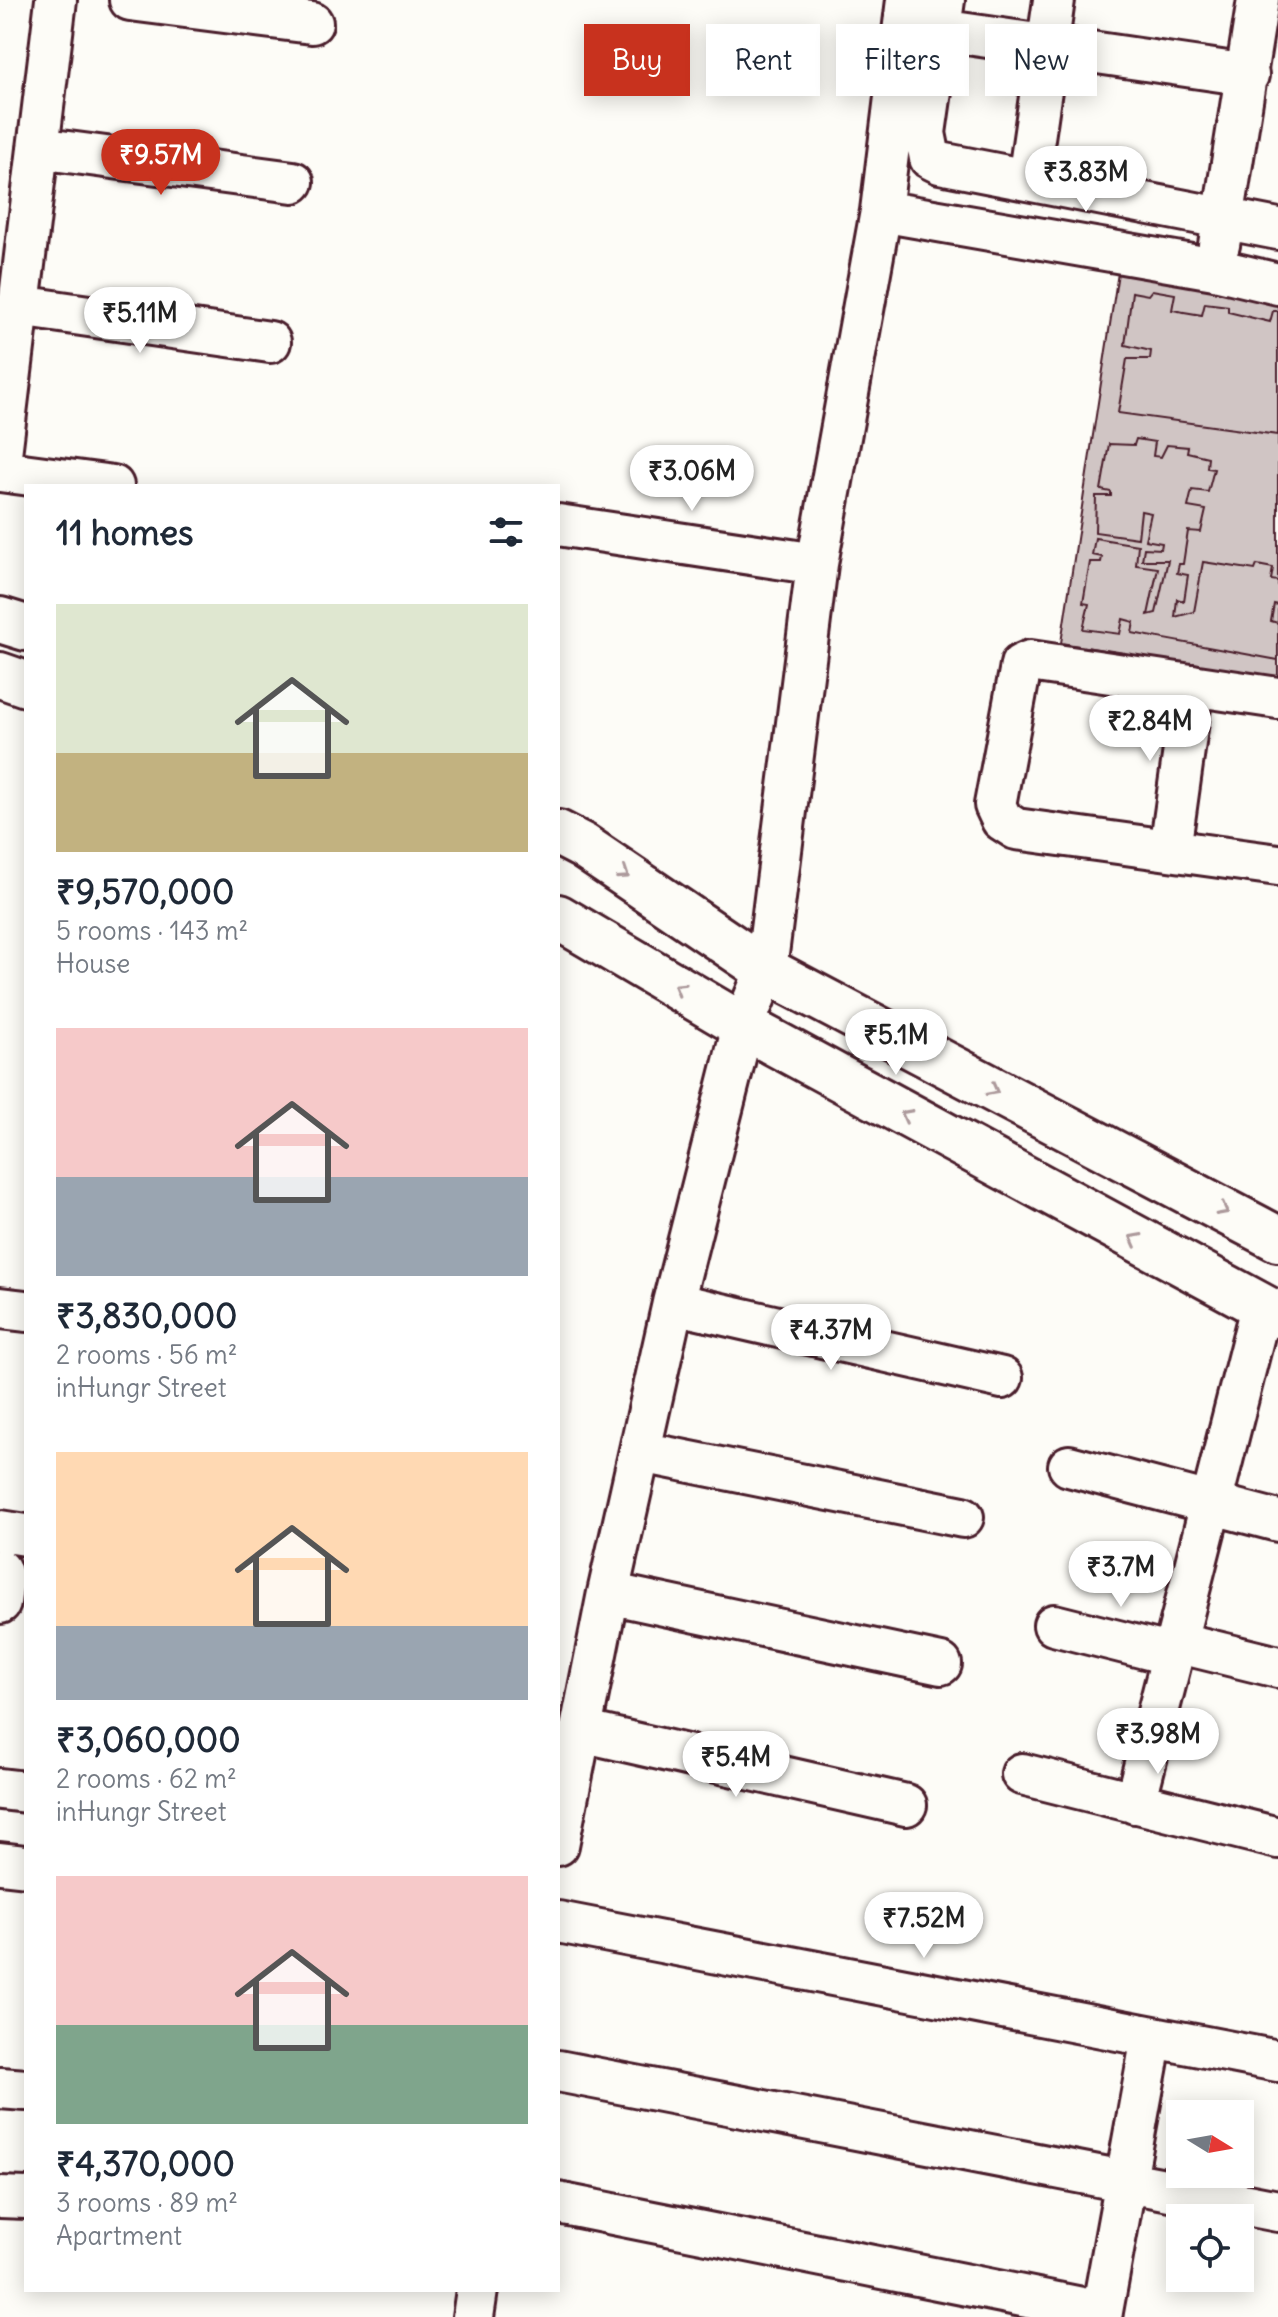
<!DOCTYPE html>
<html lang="en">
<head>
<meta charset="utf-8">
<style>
	body { margin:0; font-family:Delius,sans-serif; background:#f2f2f3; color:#1f2937; height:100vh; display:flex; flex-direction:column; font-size:30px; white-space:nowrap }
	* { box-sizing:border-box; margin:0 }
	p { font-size:26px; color:#747a83 }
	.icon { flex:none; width:44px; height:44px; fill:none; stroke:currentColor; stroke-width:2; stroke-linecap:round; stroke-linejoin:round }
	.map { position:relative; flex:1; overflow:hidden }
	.drawer { position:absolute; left:24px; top:484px; width:536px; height:1808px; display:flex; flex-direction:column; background:#fff; border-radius:0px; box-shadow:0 4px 20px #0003 }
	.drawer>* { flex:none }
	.guide { position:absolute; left:584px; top:24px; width:574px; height:72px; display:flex; gap:16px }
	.needle { width:52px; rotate:101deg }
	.controls { position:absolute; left:1166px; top:2100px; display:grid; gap:16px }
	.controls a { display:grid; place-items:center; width:88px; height:88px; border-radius:0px; background:#fff; box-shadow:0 4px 20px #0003; font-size:40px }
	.price { position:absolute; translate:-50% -68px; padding:0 18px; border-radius:28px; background:#fff; color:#222; font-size:26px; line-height:52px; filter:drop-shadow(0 2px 4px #0008) }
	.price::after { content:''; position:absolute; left:50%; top:48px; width:24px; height:18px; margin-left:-12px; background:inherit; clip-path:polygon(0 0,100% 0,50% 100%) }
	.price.on { background:#c8321e; color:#fff }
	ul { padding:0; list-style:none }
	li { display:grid; align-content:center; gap:16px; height:424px; padding:0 32px }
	li span { display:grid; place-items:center; height:248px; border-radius:0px; color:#555 }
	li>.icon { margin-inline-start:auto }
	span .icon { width:144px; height:144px; fill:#fffc; stroke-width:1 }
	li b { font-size:34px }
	h2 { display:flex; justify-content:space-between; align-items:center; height:96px; padding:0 32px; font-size:34px }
	.pill { padding:0 28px; border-radius:0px; background:#fff; box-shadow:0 4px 20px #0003; font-size:28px; line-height:72px }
	.pill.on { background:#c8321e; color:#fff }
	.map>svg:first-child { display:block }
	.building { fill:#d0c5c4; stroke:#4a1f2b; stroke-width:2 }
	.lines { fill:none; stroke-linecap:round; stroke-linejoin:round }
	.minor-casing { stroke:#4a1f2b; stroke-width:46 }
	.tertiary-casing { stroke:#4a1f2b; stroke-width:50 }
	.minor { stroke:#fdfcf7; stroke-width:40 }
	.tertiary { stroke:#fdfcf7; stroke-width:44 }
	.oneway { stroke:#ac999b }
</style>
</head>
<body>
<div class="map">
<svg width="1278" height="2317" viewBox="0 0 1278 2317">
	<rect width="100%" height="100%" fill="#fdfcf7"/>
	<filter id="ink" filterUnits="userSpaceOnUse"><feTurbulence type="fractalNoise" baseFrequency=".0125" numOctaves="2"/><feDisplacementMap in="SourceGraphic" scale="16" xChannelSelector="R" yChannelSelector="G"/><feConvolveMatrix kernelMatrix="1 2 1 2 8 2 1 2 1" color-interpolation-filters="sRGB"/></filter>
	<g filter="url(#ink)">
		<path class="building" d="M1119,266L1278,294V679L1061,643Z
			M1152,290L1175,294L1172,310L1202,315L1205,303L1228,306V312L1270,322L1273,311H1278V435L1118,413L1127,359H1150L1151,351L1125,345L1132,292L1148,295Z
			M1136,439L1155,442L1153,456L1161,457L1167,445L1188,447L1187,452L1208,457L1207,468L1214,469L1208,492L1192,490L1188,507L1206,510L1201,532L1188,531L1183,564H1179L1177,573L1188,575L1184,601L1177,599L1175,617L1194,612L1203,562L1255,570L1257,565L1273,568L1271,580L1278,581V605L1274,604L1271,621L1278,623V660L1132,633L1134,622L1123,619L1120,634L1083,629L1089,604L1083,603L1090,562H1101L1102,557L1092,555L1095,538L1138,545L1136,565L1158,568L1148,615L1156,613L1168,560H1142L1144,548L1161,549L1162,543L1145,540L1151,513L1141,511L1138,538L1095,532L1096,496H1111V492L1101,490L1109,444L1134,445Z"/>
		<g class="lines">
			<g class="minor-casing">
				<path id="minor" d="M130,0L312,23
					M944,0L925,133L930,158L940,163L1278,229
					M940,30L1248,75
					M38,148L293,182
					M1028,180L1054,0
					M881,211L1215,269L1278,284
					M1219,245L1258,0
					M19,306L270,342
					M0,463L56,0
					M0,471L113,486
					M558,525L817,564
					M1278,698L1030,661L1021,665L1020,671L995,805L1002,820L1016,829L1278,865
					M1170,850L1193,685
					M673,1303L1002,1378
					M0,1308L26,1311
					M641,1452L963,1517
					M1069,1466L1278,1521
					M0,1531L26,1535
					M0,1570L3,1579L0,1603
					M608,1593L941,1664
					M1054,1625L1173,1655
					M1176,1642L1278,1667
					M581,1731L906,1805
					M1022,1774L1278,1838
					M0,1789L26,1792
					M1135,1803L1261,1307
					M558,1845L608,1593L673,1303L743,1026L766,970L817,564L881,211L907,0
					M0,1863L26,1866
					M558,1922L1278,2061
					M558,2071L1278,2211
					M0,2088L26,2090
					M0,2197L26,2198
					M558,2203L1102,2312
					M473,2317L477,2290
					M1101,2317L1152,2037"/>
			</g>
			<g class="tertiary-casing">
				<path id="tertiary" d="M0,620L26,628
					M0,675L26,684
					M558,833L583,846L766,970L1278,1239
					M558,917L743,1026L1278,1315"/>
			</g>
			<use href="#minor" class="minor"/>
			<use href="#tertiary" class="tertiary"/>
		</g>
		<defs><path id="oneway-chevron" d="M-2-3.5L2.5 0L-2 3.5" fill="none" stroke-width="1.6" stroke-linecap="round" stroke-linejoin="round" transform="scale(2)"/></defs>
		<g class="oneway">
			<use href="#oneway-chevron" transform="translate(624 874) rotate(34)"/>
			<use href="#oneway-chevron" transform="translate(679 988) rotate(-149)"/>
			<use href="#oneway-chevron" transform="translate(993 1090) rotate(28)"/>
			<use href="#oneway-chevron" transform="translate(906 1115) rotate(-152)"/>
			<use href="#oneway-chevron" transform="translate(1223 1210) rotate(28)"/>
			<use href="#oneway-chevron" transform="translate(1135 1239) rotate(-152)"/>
		</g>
	</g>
</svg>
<div class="controls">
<a><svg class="needle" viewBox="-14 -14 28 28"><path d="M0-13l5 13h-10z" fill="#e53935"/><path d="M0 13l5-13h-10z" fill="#747a83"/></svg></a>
<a><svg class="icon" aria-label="locate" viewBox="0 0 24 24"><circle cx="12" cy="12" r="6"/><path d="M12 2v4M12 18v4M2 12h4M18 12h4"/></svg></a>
</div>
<b class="price on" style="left:161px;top:197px">₹9.57M</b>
<b class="price" style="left:1086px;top:214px">₹3.83M</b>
<b class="price" style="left:140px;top:355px">₹5.11M</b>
<b class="price" style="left:692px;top:513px">₹3.06M</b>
<b class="price" style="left:1150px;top:763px">₹2.84M</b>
<b class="price" style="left:896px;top:1077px">₹5.1M</b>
<b class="price" style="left:831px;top:1372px">₹4.37M</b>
<b class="price" style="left:1121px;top:1609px">₹3.7M</b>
<b class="price" style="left:1158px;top:1776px">₹3.98M</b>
<b class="price" style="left:736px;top:1799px">₹5.4M</b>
<b class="price" style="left:924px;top:1960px">₹7.52M</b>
<div class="guide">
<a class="pill on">Buy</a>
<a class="pill">Rent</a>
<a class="pill">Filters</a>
<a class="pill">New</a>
</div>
<section class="drawer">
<h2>11 homes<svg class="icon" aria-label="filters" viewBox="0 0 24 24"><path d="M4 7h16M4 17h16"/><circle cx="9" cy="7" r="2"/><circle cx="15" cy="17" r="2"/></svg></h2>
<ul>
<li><span style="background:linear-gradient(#dfe7d0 60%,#c2b280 0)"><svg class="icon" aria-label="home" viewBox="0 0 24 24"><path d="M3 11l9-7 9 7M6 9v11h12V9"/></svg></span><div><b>₹9,570,000</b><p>5 rooms · 143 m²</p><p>House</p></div></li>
<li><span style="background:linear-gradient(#f6c9c9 60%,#9aa5b1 0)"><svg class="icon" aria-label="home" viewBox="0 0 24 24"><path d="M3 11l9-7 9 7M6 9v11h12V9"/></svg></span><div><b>₹3,830,000</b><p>2 rooms · 56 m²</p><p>inHungr Street</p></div></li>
<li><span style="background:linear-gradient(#ffd9b3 70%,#9aa5b1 0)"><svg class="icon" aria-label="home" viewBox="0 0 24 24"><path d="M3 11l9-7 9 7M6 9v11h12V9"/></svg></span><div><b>₹3,060,000</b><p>2 rooms · 62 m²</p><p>inHungr Street</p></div></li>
<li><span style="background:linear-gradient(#f6c9c9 60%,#7fa58c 0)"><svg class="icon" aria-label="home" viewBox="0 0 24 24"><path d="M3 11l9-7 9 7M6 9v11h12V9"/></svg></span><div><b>₹4,370,000</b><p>3 rooms · 89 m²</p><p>Apartment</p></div></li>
</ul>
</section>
</div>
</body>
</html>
